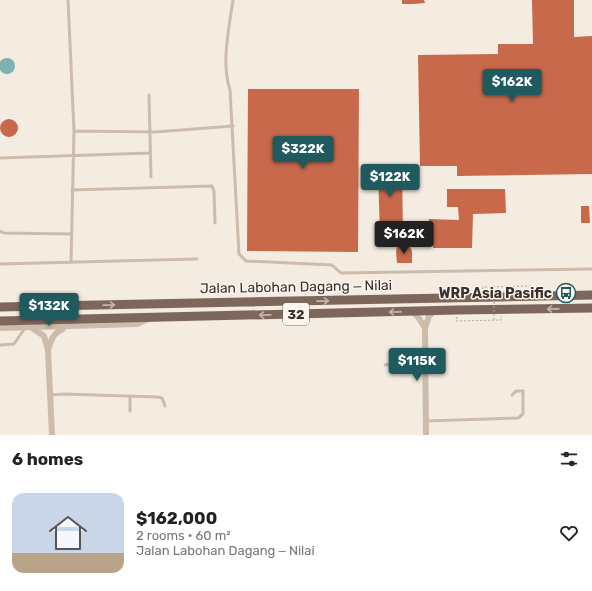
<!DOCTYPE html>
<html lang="en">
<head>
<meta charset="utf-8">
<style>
	body { margin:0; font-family:Rubik,sans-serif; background:#f6f6f6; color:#222; height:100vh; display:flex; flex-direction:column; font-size:15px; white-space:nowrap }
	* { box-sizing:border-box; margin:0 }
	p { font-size:13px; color:#767676 }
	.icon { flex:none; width:22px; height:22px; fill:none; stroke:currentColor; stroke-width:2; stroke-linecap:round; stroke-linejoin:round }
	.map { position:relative; height:435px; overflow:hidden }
	.details { display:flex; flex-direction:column; background:#fff; flex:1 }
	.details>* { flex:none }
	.price { position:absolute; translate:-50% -34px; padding:0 9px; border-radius:4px; background:#1f5a5e; color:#fff; font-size:13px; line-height:26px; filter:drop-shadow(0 1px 2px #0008) }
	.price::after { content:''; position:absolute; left:50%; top:24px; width:12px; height:9px; margin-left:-6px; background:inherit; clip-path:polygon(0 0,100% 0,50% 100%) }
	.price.on { background:#222; color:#fff }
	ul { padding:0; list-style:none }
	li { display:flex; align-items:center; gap:12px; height:100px; padding:0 12px }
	li span { display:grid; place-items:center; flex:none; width:112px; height:80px; border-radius:12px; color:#555 }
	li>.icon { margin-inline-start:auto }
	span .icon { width:48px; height:48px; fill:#fffc; stroke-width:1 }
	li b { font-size:17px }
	h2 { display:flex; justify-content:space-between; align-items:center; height:48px; padding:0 12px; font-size:17px }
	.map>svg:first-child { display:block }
	.water { fill:#7fb0b2 }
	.building { fill:#c8694b }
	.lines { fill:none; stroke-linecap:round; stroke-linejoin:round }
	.path { stroke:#b9a596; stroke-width:1; stroke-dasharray:2 2; stroke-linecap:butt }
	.lane { stroke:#cdbbac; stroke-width:3 }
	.street { stroke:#cdbbac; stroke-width:6 }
	.primary { stroke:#7d675c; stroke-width:9 }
	.path-bridge { stroke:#b9a596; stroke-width:1; stroke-dasharray:2 2; stroke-linecap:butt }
	.oneway { stroke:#c2b5ac }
	.labels { text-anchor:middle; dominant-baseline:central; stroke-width:3; stroke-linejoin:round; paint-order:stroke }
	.shield { fill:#fbf5ee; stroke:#756b66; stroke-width:1 }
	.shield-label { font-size:13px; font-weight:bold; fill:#3b302b }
	.street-label { font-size:14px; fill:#3b302b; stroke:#fbf5ee }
	.poi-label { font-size:14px; font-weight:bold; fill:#3b302b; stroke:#fbf5ee; text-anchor:end }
</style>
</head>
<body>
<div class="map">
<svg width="592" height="435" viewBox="0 0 592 435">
	<rect width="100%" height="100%" fill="#f4ebe1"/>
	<path class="water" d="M-1 66a8 8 0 1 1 16 0a8 8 0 1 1-16 0Z"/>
	<path class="building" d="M402,0H424L425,3L413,4H402Z
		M532,0H574V37L592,36V174L457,176V166H420L418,55L498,54V44H533Z
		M248,89H359L358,252L247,251Z
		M0 128a9 9 0 1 1 18 0a9 9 0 1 1-18 0Z
		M402,165L403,233H380L378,175H369V166Z
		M447,189H505L506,213L473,214L472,248H433V237H426V231H428L429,219L459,220L458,207H447Z
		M581,206H589L590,223H581Z
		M397,247H410L412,251V263H397L396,252Z"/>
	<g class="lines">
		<path class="path" d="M483,289V287L532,286V290
			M457,317L456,321L501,320V316"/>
		<path class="lane" d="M68,0L74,131L71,262
			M233,0C229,28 221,63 230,90L239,254L246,261L332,265L341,273L592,269
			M149,95L151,177
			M74,131L155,132L233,126
			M0,158L150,153
			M72,190L212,186L214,191L215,223
			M0,231L4,233L72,234
			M0,264L197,259
			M0,345L14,344L25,328
			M385,365L425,358
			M51,395L64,394L157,397L162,398L165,406
			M130,397V411
			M426,421L518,418L523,414V391H516L512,395"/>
		<path class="street" d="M412,312L418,317L425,328
			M0,328L137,324L148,319
			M32,328L44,336L48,350C51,340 53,333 63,329
			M48,350L52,435
			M426,435L425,328L429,316L435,311"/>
		<path class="primary" d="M0,307L592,295
			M0,321L457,310L592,308"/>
		<path class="path-bridge" d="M494,286V320"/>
	</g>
	<defs><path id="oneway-shaft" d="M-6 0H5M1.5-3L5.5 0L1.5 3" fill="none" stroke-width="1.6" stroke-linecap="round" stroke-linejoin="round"/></defs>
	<g class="oneway">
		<use href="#oneway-shaft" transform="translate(323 301) rotate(-1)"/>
		<use href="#oneway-shaft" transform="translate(109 305) rotate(-1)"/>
		<use href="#oneway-shaft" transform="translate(553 309) rotate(179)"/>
		<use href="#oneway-shaft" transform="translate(395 312) rotate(179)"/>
		<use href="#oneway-shaft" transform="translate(265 315) rotate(179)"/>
	</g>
	<defs>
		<g id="bus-ring" transform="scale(1)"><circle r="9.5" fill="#fbf5ee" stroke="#1f5a5e" stroke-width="1.5"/><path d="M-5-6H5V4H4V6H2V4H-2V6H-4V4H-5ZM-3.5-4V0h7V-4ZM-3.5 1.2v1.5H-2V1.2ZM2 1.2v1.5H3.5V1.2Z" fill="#1f5a5e"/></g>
	</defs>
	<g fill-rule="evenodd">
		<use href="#bus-ring" x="566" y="293"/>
	</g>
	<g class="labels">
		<rect class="shield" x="283" y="303" width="26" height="22" rx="3"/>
		<g class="shield-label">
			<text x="296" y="314">32</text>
		</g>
		<g class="street-label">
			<text transform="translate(296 287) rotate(-1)">Jalan Labohan Dagang ‒ Nilai</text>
		</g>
		<g class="poi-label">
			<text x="552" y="293">WRP Asia Pasific</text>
		</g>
	</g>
</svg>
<b class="price" style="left:512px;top:103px">$162K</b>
<b class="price" style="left:303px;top:170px">$322K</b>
<b class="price" style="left:390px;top:198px">$122K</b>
<b class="price on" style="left:404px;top:255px">$162K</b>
<b class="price" style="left:49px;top:327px">$132K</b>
<b class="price" style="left:417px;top:382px">$115K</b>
</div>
<section class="details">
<h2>6 homes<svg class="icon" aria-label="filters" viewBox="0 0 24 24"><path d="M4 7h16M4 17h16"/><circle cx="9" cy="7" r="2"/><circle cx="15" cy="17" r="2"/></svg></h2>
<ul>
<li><span style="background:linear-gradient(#c9d6e8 75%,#b9a48a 0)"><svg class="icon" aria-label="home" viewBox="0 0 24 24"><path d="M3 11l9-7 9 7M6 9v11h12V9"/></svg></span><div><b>$162,000</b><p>2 rooms · 60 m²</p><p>Jalan Labohan Dagang ‒ Nilai</p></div><svg class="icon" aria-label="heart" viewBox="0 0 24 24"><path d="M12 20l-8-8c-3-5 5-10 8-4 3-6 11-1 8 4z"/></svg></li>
</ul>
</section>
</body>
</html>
